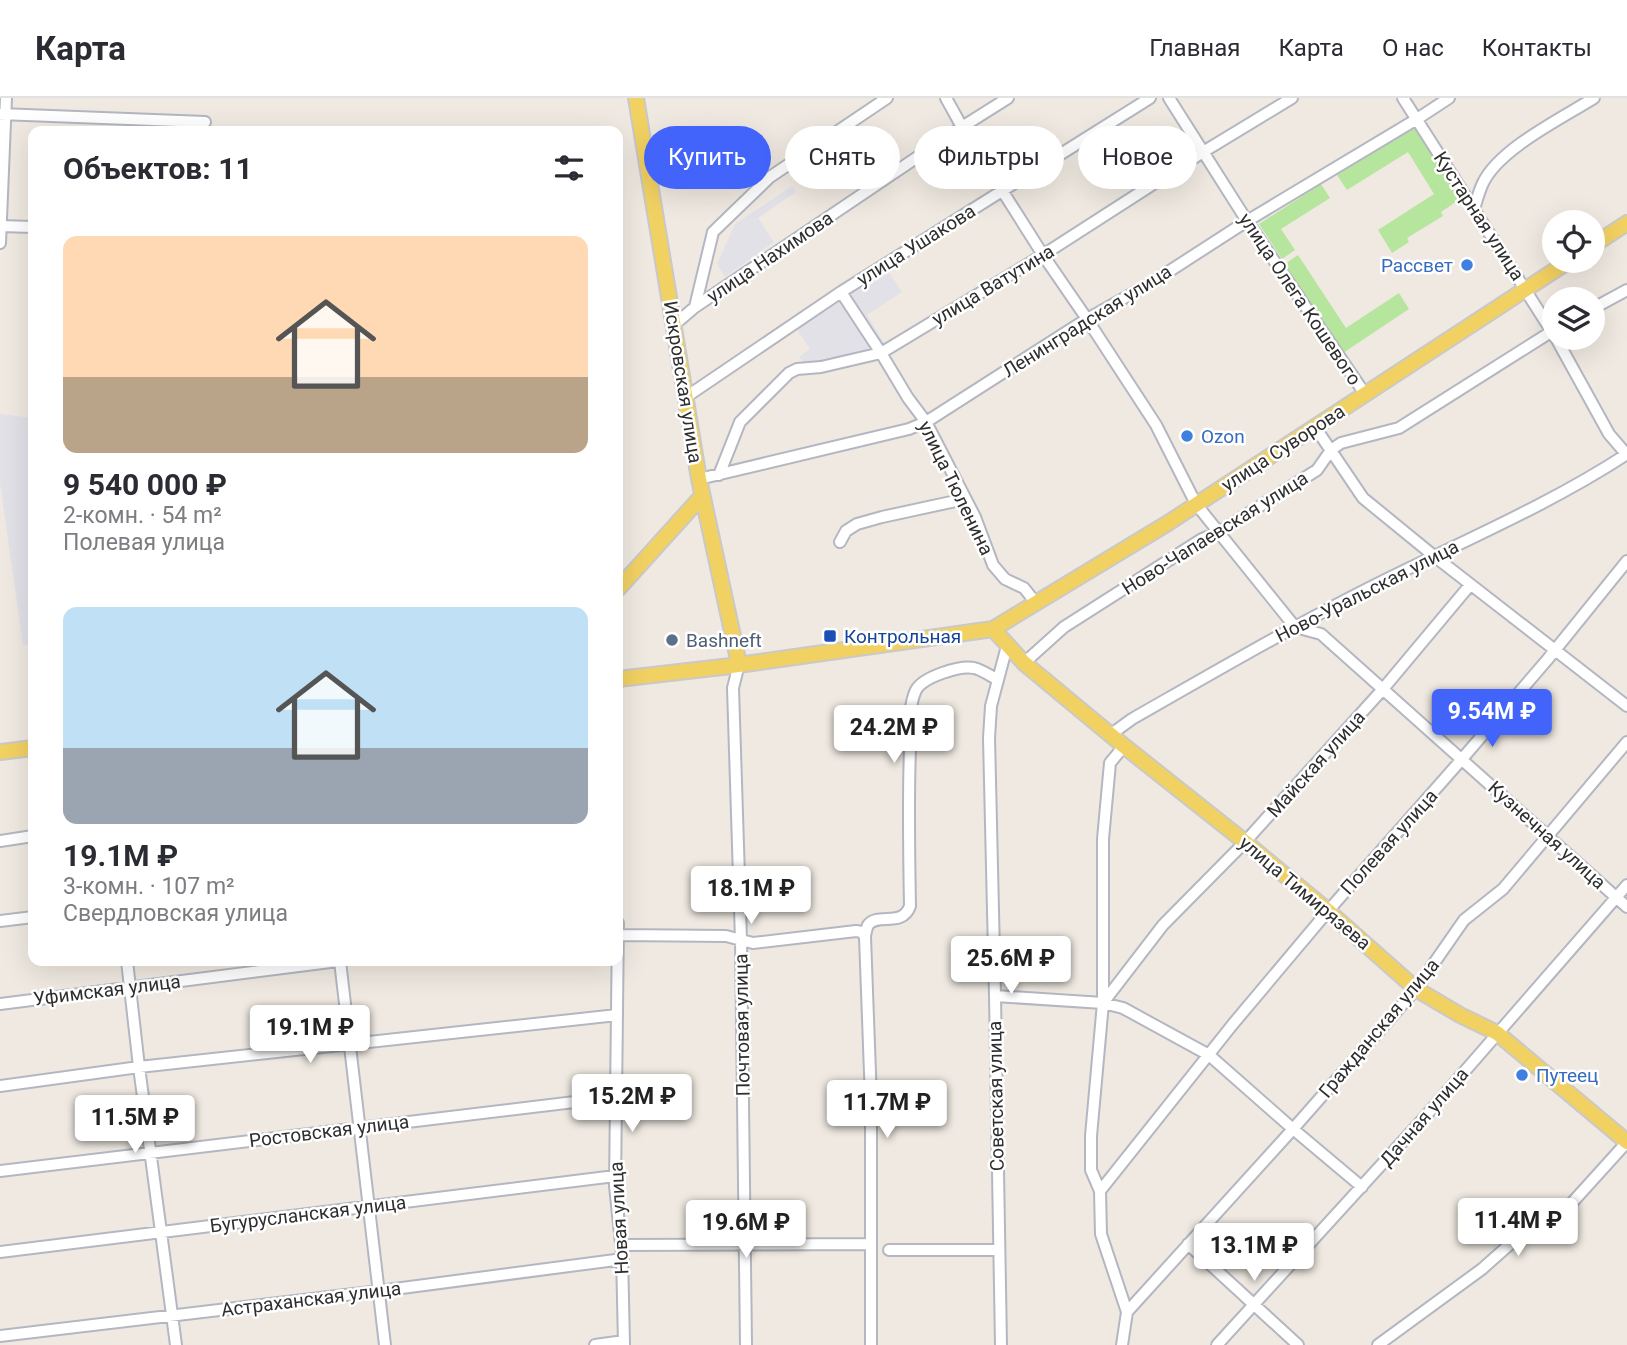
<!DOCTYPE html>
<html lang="ru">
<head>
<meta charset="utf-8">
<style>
	body { margin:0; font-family:Roboto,sans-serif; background:#f2f2f3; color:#2b2b33; height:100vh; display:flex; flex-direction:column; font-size:26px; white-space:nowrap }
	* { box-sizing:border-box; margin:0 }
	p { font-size:23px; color:#7c7c81 }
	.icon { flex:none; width:38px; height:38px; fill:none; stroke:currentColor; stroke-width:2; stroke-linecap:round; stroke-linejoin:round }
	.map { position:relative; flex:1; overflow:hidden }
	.details { position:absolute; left:28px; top:28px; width:595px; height:840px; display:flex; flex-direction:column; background:#fff; border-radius:14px; box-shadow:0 7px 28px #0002 }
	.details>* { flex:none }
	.guide { position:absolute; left:644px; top:28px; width:665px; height:63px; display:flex; gap:14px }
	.buttons { position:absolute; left:1542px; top:112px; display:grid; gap:14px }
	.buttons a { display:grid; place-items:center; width:63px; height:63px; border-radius:50%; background:#fff; box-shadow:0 7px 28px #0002; font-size:35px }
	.price { position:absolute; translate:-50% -60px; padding:0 16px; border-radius:7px; background:#fff; color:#222; font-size:23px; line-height:46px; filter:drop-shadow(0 2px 4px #0008) }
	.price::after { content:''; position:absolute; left:50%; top:42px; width:21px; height:16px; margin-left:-10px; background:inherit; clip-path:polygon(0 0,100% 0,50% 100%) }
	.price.on { background:#4264fb; color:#fff }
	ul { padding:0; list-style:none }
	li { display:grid; align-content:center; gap:14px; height:371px; padding:0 35px }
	li span { display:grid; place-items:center; height:217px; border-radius:14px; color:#555 }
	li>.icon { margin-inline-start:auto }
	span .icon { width:126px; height:126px; fill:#fffc; stroke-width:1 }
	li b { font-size:30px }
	h2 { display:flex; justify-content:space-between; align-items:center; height:84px; padding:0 35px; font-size:30px }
	.tag { padding:0 24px; border-radius:32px; background:#fff; box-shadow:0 7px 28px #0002; font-size:24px; line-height:63px }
	.tag.on { background:#4264fb; color:#fff }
	header { display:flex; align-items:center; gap:42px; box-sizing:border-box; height:98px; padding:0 35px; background:#fff; border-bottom:2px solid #e1e1e2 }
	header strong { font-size:33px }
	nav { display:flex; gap:38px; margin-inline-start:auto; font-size:24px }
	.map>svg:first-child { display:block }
	.industrial { fill:#e3e1e8 }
	.green { fill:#b6e59e }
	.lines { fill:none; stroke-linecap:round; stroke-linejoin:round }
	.minor-casing { stroke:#b4b7c1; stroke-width:14 }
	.major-casing { stroke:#c9c9c9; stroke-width:18 }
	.minor { stroke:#fff; stroke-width:10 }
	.major { stroke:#f2d163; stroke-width:14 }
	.shop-dot { fill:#3f7fe0; stroke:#fff; stroke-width:2.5 }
	.transit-dot { fill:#1a4fb4; stroke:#fff; stroke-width:2.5 }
	.service-dot { fill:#5c6f8a; stroke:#fff; stroke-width:2.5 }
	.labels { text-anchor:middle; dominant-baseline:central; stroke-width:5; stroke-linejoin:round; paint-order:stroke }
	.street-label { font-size:19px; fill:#2e2e2e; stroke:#fff }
	.shop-label { font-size:19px; fill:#366cbe; stroke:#fff; text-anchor:start }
	.transit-label { font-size:19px; fill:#164399; stroke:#fff; text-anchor:start }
	.service-label { font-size:19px; fill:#4e5e75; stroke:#fff; text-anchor:start }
</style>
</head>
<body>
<header>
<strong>Карта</strong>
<nav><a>Главная</a><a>Карта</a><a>О нас</a><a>Контакты</a></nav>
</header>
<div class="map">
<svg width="1627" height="1247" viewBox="0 0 1627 1247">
	<rect width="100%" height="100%" fill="#efe9e1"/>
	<path class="industrial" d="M792,88L796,94L758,120L774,144L725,179L717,166L735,126Z
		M886,170L902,194L867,217L886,248L880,253L806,267L799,259L810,251L796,230Z
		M0,316L33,320V546L23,547L0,385Z"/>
	<path class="green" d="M1414,28L1460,101L1441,114L1443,118L1407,140L1409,144L1392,155L1378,132L1434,96L1408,54L1347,92L1337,77Z
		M1321,86L1330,100L1281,131L1295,152L1282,161L1259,126Z
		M1298,157L1346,230L1399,195L1409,211L1343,255L1285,166Z"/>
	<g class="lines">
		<g class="minor-casing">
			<path id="minor" d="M946,0L962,29L1043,157L1087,221L1156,327L1196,406L1295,529L1321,536L1627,809
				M1169,0L1247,123L1365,296
				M1403,0L1554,237
				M0,16L205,24
				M1474,111C1477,102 1479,93 1483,85C1499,51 1562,20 1594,0
				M0,128L33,129
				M0,145L6,0
				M841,194L881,255L908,300L926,324L975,419L993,467L1005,481L1024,490L1036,505
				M695,209L713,134L770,79L887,0
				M1592,211L1627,192
				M674,227L695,209L962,29L1008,0
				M1556,240L1609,336L1627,357
				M686,299L841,194L1150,0
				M1315,329L1363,400L1434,458L1627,608
				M719,377L740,324L789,275L797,271L821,269L881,255L1043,157L1203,54L1292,0
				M699,381L909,331L926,324L1087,221L1151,185L1247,123L1417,21L1449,0
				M840,444L846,433L857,426L882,419L965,401
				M1024,565L1064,529L1202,441L1219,434L1317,372L1331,352L1341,345L1399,330L1554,232
				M739,566L733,590L741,842L746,1247
				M1110,637L1132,621C1216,573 1300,524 1387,481C1468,441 1552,405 1627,356
				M0,743L33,738
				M0,823L33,819
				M618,825L615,1088L622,1155L624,1247
				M618,837L726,838L753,845L856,833L862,834L865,839
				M127,863L139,969L176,1247
				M340,863L385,1247
				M995,898L1103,905L1123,910L1209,957L1293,1031L1362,1089
				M1103,905L1163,827L1245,744L1383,591L1470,487
				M0,906L338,863
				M0,988L139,969L617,917
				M0,1073L616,999
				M1100,1093L1233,926L1328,813L1462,661L1547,562L1627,463
				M1188,1146L1298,1247
				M621,1147L870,1146
				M889,1152H998
				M0,1154L615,1078
				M1127,1214L1293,1031L1416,891L1464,822L1503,791L1627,644
				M0,1238L379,1193L623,1161
				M595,1247L624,1243
				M871,1247V1002L865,839C865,836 867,829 868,827C878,814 902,830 910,808C909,756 908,703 910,651C910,634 908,608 916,592C923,579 960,567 974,570C982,572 991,578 998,582
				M1001,1247L995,898L989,640L991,608L1007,548
				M1122,1247L1127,1214L1101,1136L1100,1093L1091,1072V1038L1103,905V741L1110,665L1124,648
				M1217,1247L1424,1020L1627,787
				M1378,1247L1482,1171L1518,1139L1538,1137L1561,1117L1627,1044"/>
		</g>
		<g class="major-casing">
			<path id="major" d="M636,0L699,381L739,566
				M1592,148L1627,125
				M618,491L702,398
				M993,531L1024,565L1124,648L1245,744L1328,813L1416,891L1460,917L1497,935L1627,1044
				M618,581L731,568L993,531L1168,425L1569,163
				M0,654L33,650"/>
		</g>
		<use href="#minor" class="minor"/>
		<use href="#major" class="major"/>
	</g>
	<g class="shop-dot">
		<circle cx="1467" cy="167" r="7"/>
		<circle cx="1187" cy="338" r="7"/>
		<circle cx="1522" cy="977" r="7"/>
	</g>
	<rect class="transit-dot" x="823" y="531" width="14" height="14" rx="3.5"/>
	<circle class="service-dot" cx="672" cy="542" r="7"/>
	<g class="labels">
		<g class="street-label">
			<text transform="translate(1479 118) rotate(57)">Кустарная улица</text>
			<text transform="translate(916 147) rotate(-32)">улица Ушакова</text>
			<text transform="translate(770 159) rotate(-34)">улица Нахимова</text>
			<text transform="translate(993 187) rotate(-31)">улица Ватутина</text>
			<text transform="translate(1300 201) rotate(56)">улица Олега Кошевого</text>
			<text transform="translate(1087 223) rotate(-32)">Ленинградская улица</text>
			<text transform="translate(683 284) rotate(81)">Искровская улица</text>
			<text transform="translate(1283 350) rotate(-33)">улица Суворова</text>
			<text transform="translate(956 390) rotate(64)">улица Тюленина</text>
			<text transform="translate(1215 435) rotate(-32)">Ново-Чапаевская улица</text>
			<text transform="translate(1367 493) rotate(-27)">Ново-Уральская улица</text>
			<text transform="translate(1316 666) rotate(-48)">Майская улица</text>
			<text transform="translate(1547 737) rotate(42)">Кузнечная улица</text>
			<text transform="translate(1389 744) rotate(-48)">Полевая улица</text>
			<text transform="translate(1305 795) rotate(40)">улица Тимирязева</text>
			<text transform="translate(107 892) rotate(-7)">Уфимская улица</text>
			<text transform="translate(742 927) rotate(-91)">Почтовая улица</text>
			<text transform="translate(1379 930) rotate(-50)">Гражданская улица</text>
			<text transform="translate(996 998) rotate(-91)">Советская улица</text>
			<text transform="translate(1424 1019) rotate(-49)">Дачная улица</text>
			<text transform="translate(329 1033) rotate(-7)">Ростовская улица</text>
			<text transform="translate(308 1116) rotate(-7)">Бугурусланская улица</text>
			<text transform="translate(619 1120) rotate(-93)">Новая улица</text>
			<text transform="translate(311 1201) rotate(-7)">Астраханская улица</text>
		</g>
		<g class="shop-label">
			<text x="1453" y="167" text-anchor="end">Рассвет</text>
			<text x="1201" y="338">Ozon</text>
			<text x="1536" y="977">Путеец</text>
		</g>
		<g class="transit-label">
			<text x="844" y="538">Контрольная</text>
		</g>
		<g class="service-label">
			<text x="686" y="542">Bashneft</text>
		</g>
	</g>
</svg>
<div class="buttons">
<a><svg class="icon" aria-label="locate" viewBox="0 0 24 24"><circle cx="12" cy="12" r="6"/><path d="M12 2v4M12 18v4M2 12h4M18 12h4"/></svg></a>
<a><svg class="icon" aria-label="layers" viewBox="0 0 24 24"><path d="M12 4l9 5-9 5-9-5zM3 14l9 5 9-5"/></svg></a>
</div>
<b class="price on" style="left:1492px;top:651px">9.54M ₽</b>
<b class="price" style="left:894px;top:667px">24.2M ₽</b>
<b class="price" style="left:751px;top:828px">18.1M ₽</b>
<b class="price" style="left:1011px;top:898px">25.6M ₽</b>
<b class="price" style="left:310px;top:967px">19.1M ₽</b>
<b class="price" style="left:632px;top:1036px">15.2M ₽</b>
<b class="price" style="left:887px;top:1042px">11.7M ₽</b>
<b class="price" style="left:135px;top:1057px">11.5M ₽</b>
<b class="price" style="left:1518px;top:1160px">11.4M ₽</b>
<b class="price" style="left:746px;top:1162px">19.6M ₽</b>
<b class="price" style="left:1254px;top:1185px">13.1M ₽</b>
<div class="guide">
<a class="tag on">Купить</a>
<a class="tag">Снять</a>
<a class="tag">Фильтры</a>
<a class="tag">Новое</a>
</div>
<section class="details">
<h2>Объектов: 11<svg class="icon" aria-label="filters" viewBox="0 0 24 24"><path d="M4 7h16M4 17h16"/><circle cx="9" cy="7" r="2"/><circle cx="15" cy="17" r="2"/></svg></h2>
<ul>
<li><span style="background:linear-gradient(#ffd9b3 65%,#b9a48a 0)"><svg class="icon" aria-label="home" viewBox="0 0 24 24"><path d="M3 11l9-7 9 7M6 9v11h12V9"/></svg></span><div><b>9 540 000 ₽</b><p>2-комн. · 54 m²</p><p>Полевая улица</p></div></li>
<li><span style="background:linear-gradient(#bfe0f5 65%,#9aa5b1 0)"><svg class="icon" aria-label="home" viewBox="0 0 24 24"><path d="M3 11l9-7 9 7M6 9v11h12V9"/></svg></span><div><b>19.1M ₽</b><p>3-комн. · 107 m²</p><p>Свердловская улица</p></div></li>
</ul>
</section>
</div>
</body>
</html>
